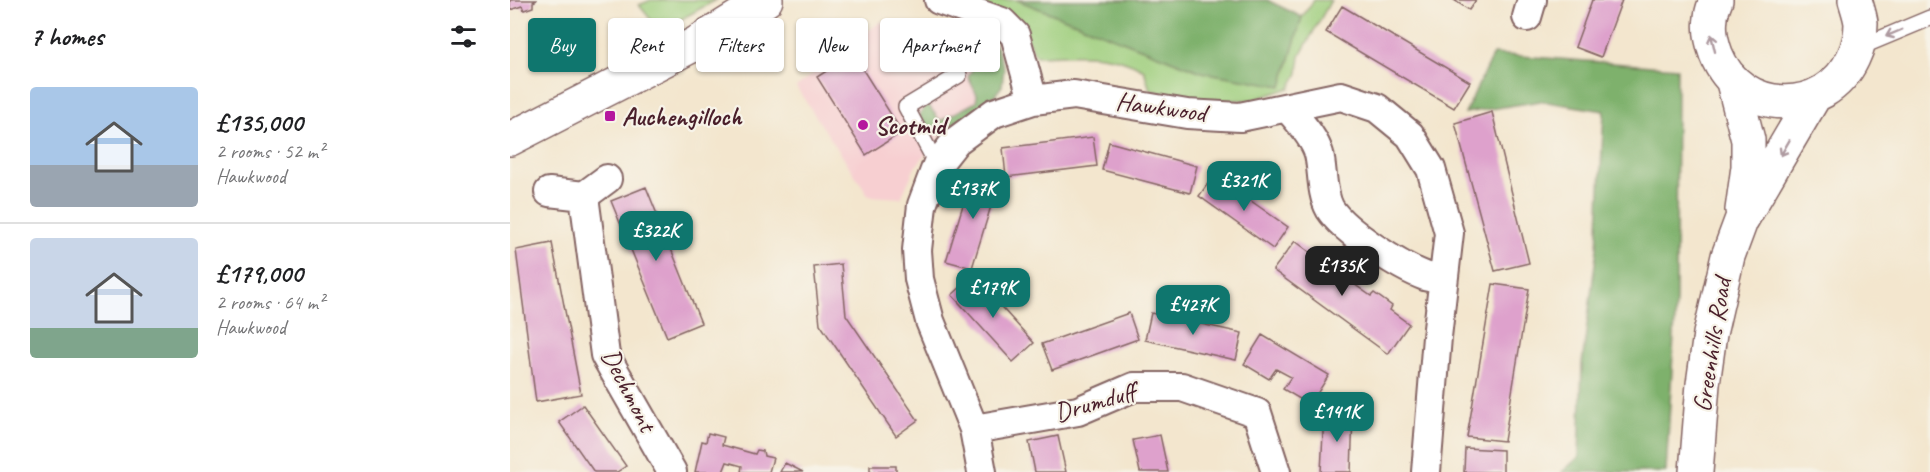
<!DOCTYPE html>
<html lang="en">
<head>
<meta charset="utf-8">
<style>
	body { margin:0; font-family:Caveat,sans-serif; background:#f6f6f6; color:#202124; height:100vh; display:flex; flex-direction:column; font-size:22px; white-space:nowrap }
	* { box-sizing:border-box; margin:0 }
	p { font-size:20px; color:#757577 }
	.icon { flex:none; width:33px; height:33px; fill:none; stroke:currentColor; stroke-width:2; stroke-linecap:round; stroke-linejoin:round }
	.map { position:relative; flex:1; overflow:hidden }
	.drawer { display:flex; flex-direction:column; background:#fff; width:510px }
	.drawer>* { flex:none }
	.hud { position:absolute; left:18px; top:18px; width:570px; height:54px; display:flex; gap:12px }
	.price { position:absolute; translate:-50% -51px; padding:0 14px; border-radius:12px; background:#0f766e; color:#fff; font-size:20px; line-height:39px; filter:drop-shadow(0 2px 3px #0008) }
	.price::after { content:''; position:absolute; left:50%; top:36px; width:18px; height:14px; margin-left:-9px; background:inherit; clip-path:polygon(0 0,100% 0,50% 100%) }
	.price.on { background:#222; color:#fff }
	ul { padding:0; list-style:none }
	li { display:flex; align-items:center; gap:18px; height:150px; padding:0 30px }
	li+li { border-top:2px solid #e0e0e0 }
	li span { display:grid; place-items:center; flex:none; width:168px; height:120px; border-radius:6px; color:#555 }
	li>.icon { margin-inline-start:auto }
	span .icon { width:72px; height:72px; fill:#fffc; stroke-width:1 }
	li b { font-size:26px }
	h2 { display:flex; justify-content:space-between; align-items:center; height:72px; padding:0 30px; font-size:26px }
	.tag { padding:0 21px; border-radius:6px; background:#fff; box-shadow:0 2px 4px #0004; font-size:21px; line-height:54px }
	.tag.on { background:#0f766e; color:#fff }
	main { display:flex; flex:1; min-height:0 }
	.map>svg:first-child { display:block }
	.built { fill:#f7cfd1 }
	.green { fill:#9ece7d; stroke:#747654; stroke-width:1.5 }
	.forest { fill:#7eb16c; stroke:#64684c; stroke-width:1.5 }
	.building { fill:#dea1cc }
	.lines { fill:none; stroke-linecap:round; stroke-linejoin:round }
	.lane-casing { stroke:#856564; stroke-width:18 }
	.street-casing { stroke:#856564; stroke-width:32 }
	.secondary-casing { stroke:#856564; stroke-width:36 }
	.lane { stroke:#fff; stroke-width:15 }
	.street { stroke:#fff; stroke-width:28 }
	.secondary { stroke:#fff; stroke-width:33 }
	.oneway { stroke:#ae9aa0 }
	.poi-dot { fill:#b5179e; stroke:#f7f3e8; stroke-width:2 }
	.labels { text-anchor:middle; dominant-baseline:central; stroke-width:4.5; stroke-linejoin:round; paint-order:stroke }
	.street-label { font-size:26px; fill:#4a1f2b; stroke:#f7f3e8 }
	.poi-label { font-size:26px; font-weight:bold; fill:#4a1f2b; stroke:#f7f3e8; text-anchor:start }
</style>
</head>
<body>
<main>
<section class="drawer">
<h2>7 homes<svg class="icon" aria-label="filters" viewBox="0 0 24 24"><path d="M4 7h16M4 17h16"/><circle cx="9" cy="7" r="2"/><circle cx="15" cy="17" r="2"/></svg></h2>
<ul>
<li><span style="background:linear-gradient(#a9c7e8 65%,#9aa5b1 0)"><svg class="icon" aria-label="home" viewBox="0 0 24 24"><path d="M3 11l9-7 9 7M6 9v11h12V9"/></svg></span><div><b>£135,000</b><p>2 rooms · 52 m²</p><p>Hawkwood</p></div></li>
<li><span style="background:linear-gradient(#c9d6e8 75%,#7fa58c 0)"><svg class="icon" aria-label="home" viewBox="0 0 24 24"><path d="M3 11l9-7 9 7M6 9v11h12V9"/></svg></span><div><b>£179,000</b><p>2 rooms · 64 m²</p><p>Hawkwood</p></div></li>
</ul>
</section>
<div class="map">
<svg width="1420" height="472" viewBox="0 0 1420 472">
	<rect width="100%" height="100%" fill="#f7f3e8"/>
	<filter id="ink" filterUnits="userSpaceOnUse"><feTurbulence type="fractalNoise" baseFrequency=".0167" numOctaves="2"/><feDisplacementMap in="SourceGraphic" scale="12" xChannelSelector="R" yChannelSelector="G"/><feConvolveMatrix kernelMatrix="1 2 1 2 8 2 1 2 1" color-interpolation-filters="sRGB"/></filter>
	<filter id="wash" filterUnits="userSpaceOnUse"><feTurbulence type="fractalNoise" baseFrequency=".008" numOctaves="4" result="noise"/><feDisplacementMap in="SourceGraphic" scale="24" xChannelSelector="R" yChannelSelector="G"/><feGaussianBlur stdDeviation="1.35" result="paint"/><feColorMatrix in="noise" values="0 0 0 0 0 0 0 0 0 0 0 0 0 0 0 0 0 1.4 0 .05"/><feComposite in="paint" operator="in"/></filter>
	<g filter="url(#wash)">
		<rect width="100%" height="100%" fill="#f3e6ce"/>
		<path class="built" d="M370,22L471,38L486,47L494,67L492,86L484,96L438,128L405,167L391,198L359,196L286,87Z"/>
		<path class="green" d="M141,0H206L150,31L129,5Z
			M466,0H507L692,72L772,86L792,17L804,0H821L790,56L788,73L780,88L743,100H685L640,90L634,70C602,50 562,55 526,56L512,30Z"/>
		<path class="forest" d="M507,0H757L792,17L772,86L692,72Z
			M471,38L486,47L494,67L492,86L484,96L438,128L432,134L416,126L409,116L417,103L430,121L466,102L467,95L458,77L470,56Z
			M983,54L1167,68L1166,302L1156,472H1052L1069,457L1072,364L1087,248L1094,111L1031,101L955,113Z"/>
		<g id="blocks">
			<path class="building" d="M0,0H27L23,2V7L14,10L12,6L0,10Z
				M944,0H966L959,10Z
				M1082,0H1112L1091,57L1065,47Z
				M832,6L960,82L944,108L816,32Z
				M343,54L392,132L356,155L307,77Z
				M982,112L1019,263L985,271L945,123Z
				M583,137L587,166L496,177L493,148Z
				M599,142L687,166L680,193L592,170Z
				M463,172L489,180L462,268L436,261Z
				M704,175L778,227L763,249L689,196Z
				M136,187L191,323L157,337L101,201Z
				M785,241L804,255L808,251L826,265L824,270L861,296L864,293L882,306L880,310L899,324L878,354L763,270Z
				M42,243L71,394L26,402L6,250Z
				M331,264L336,315L408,420L386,436L310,324L304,267Z
				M463,276L524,343L503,362L442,295Z
				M983,284L1019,289L994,441L957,437Z
				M619,313L628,339L542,370L532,344Z
				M641,313L732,333L726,360L635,340Z
				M752,335L819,375L800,405L773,389L781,377L766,369L759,379L734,364Z
				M73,405L116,466L107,472H84L49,422Z
				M814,413L843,414L841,472H811Z
				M198,433L214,437L212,445L245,454L247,450L253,451L254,456L263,458L259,472H231L232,466L217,462L213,472H185L192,441L196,442Z
				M650,435L658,472H630L623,440Z
				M548,436L556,472H525L519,442Z
				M955,448L993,450V472H954Z
				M275,463L293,472H270Z
				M360,466H386V472H360Z"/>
		</g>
	</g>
	<g filter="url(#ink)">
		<use href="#blocks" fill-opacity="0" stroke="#856564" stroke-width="1.5"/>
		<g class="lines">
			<g class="lane-casing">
				<path id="lane" d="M1348,48L1420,18
					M427,165L396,107L449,75"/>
			</g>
			<g class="street-casing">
				<path id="street" d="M429,0L492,22L505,35L523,100
					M1017,17L1022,0
					M778,108C789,122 804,137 809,154C813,171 811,193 820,209C835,232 889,266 915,276C920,278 927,278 933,279
					M39,192L74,196L97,179
					M74,196L95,355L162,472
					M464,429L568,411L624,387H672L747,413L766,472
					M472,472L464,429L420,321L409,279L407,250L412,205L427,165L446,141L484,113L523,100L564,95L677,114L730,117L831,96L867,108L900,135L921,169L939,233L927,337L916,472"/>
			</g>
			<g class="secondary-casing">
				<path id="secondary" d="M1206,0C1204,6 1201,12 1201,18C1199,30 1202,43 1206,54C1230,116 1315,118 1343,58C1348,48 1351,34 1351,23C1350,15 1347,7 1345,0
					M1223,82L1238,140V167L1232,210
					M0,139L185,44L256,0
					M1186,472L1193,384L1200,334L1218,256L1231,221L1304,97"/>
			</g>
			<use href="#lane" class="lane"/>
			<use href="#street" class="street"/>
			<use href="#secondary" class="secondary"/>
		</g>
		<defs><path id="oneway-shaft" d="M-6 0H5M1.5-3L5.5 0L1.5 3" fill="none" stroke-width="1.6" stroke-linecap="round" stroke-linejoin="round" transform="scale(1.5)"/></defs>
		<g class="oneway">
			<use href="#oneway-shaft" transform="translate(1384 33) rotate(157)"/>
			<use href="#oneway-shaft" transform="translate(1203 43) rotate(-103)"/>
			<use href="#oneway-shaft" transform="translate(1275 148) rotate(120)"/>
		</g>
	</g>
	<g class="poi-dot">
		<rect x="94" y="110" width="12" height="12" rx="3"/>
		<circle cx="353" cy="125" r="6"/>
	</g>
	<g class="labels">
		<g class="street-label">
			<text transform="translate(651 107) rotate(8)">Hawkwood</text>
			<text transform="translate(1202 345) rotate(-81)">Greenhills Road</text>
			<text transform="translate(119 390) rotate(63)">Dechmont</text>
			<text transform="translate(585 402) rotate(-16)">Drumduff</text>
		</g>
		<g class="poi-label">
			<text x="112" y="116">Auchengilloch</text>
			<text x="365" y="125">Scotmid</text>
		</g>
	</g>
</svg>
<b class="price" style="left:734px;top:212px">£321K</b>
<b class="price" style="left:463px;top:220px">£137K</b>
<b class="price" style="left:146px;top:262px">£322K</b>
<b class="price on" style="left:832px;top:297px">£135K</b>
<b class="price" style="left:483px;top:319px">£179K</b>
<b class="price" style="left:683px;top:336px">£427K</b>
<b class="price" style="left:827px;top:443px">£141K</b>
<div class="hud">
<a class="tag on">Buy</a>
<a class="tag">Rent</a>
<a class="tag">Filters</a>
<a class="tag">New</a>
<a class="tag">Apartment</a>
</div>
</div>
</main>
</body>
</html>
